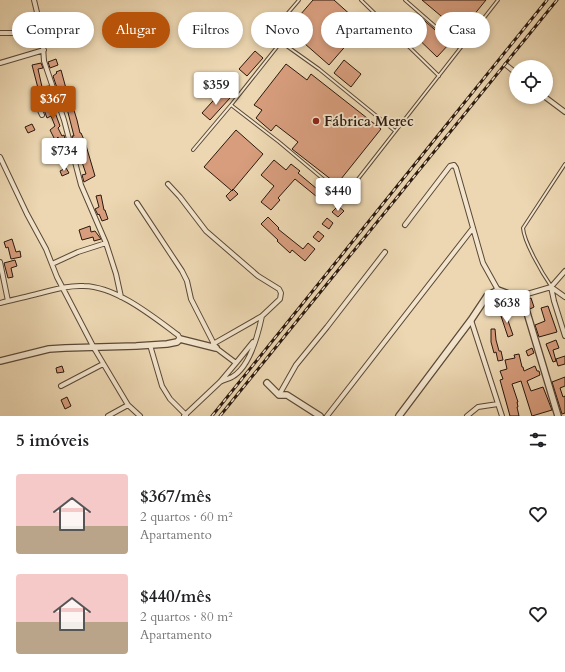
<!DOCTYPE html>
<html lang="pt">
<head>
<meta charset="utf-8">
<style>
	body { margin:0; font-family:Cardo,serif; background:#f6f6f6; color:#202124; height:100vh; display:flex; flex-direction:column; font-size:15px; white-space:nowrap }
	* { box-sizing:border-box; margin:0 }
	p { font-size:13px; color:#757577 }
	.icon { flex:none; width:22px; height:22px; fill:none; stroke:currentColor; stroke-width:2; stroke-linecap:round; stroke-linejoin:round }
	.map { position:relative; height:416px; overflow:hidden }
	.drawer { display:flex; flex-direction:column; background:#fff; flex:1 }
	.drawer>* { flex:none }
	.guide { position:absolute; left:12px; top:12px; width:541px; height:36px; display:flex; gap:8px }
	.buttons { position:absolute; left:509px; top:60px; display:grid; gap:8px }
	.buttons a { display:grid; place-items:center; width:44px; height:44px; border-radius:50%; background:#fff; box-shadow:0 2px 6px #0003; font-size:20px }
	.price { position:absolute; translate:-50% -34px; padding:0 9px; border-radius:4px; background:#fff; color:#222; font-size:13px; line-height:26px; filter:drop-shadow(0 1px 2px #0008) }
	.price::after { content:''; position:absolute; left:50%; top:24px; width:12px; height:9px; margin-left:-6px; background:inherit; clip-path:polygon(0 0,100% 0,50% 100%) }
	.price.on { background:#b45309; color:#fff }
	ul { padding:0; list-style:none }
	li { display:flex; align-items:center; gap:12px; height:100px; padding:0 16px }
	li span { display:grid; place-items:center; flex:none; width:112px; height:80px; border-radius:4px; color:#555 }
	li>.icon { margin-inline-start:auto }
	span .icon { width:48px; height:48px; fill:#fffc; stroke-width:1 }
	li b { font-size:17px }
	h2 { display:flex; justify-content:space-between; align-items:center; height:48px; padding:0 16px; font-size:17px }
	.pill { padding:0 14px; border-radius:18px; background:#fff; box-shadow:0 2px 6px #0003; font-size:14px; line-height:36px }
	.pill.on { background:#b45309; color:#fff }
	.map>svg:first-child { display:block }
	.building { fill:#d79d7d; stroke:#2a180d }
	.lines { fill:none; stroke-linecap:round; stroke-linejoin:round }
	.service-casing { stroke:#5a4836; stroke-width:4 }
	.minor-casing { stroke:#5a4836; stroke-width:6 }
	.tertiary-casing { stroke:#5a4836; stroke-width:8 }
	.service { stroke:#f3e5cd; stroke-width:2 }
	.minor { stroke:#f3e5cd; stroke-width:4 }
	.tertiary { stroke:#f3e5cd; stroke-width:5.5 }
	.rail-casing { stroke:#2a180d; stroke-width:3 }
	.rail { stroke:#f3e5cd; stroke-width:1.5; stroke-dasharray:4.5; stroke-linecap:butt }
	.poi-dot { fill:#8f2418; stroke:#f3e5cd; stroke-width:1.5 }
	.labels { text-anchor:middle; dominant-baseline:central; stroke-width:3.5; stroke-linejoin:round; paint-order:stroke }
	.poi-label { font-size:14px; font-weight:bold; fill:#2a180d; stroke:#f3e5cd; text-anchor:start }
</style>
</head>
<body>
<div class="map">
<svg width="565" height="416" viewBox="0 0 565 416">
	<rect width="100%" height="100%" fill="#ecd7b2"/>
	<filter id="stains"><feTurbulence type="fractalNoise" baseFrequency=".005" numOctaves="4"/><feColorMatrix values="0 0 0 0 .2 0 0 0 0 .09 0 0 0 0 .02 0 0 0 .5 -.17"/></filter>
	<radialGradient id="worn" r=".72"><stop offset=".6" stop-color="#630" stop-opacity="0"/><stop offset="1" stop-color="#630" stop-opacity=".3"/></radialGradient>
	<path class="building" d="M313,0H334L363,26L329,65L288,29Z
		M422,0H486L460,32Z
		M418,15L450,43L437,57L406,27Z
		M27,38H32L33,45H28Z
		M255,51L263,58L247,76L239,69Z
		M56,59L58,65L50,68L48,62Z
		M344,60L361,74L351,87L334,73Z
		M41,63L43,68L38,69L42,87L49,86V88L39,92L32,65Z
		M286,64L307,80L311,74L381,129L337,184L292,149L298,142L276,125L271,131L256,118L262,110L254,105Z
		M61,70L71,107H73L77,120L80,133H81L85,142L95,176L84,182L82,175L86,174L78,150L76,151L74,146L72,136H74L63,93L59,94L53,76L57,73L56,72Z
		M222,91L230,98L210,120L202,113Z
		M47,96L50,104L53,107L60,126L58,128L62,136L64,135L66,143L61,145L58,137L55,140L50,130L55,126L51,116L47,118L40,99Z
		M32,124L35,130L28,133L25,127Z
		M236,130L263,154L232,191L204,167Z
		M274,160L286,170L291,164L300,171L298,173L317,189L318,187L327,195L322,201L295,179L278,198L280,200L271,210L261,202L274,186L261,175Z
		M66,168L69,173L62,176L60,171Z
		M233,189L238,194L230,201L226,196Z
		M101,195L104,210H105L108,219L102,221L99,214L98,215L95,209L99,207L96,196Z
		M338,206L344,211L338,217L332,212Z
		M268,217L279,228L278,229L303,249L308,243L315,249L305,261L292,250L290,253L277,241L278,240L261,224Z
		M327,218L333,223L329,229L322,224Z
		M90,226L91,232L95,231L101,239L94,241L93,237L82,240L79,230Z
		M318,231L324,236L319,242L313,237Z
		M12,239L16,252L20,251L21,257L11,259L8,247L6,248L4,242Z
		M15,260L17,266L11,268L13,277L8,278L4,263Z
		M531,298L534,307L530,309L526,300Z
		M492,304L497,305L496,314H491Z
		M548,306L557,332L539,337L535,325L545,321L541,308Z
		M505,312L513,335L508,337L500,313Z
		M491,329H495L496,340L499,351H501L503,360L498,361L496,352L494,353L491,342Z
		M556,340L559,348L553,350L556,361L553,362L546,344Z
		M532,348L534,353L528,356L526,351Z
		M519,354L522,367H523L524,371L535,366L537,371H539L540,375L527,381L531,391L543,387L552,410L532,416L521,381L512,384L518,402H517L518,407H517L519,416H510L500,380L503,379L500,371L507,369L505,360L515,358L514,355Z
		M565,356V364L558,366L556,359Z
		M62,366L64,372L57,373L56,368Z
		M565,377V386L560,388L563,397L565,396V413L562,414L552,382Z
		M67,397L71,406L65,409L61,400Z"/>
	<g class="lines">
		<g class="service-casing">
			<path id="service" d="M299,0C290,12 271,26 281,42L319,69L395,131
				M361,0L439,76
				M405,0L460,48
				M231,105L279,142L335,189L344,192L351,188L498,0
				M193,150L231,105L281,42
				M551,286C542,273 524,242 523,228L565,164"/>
		</g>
		<g class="minor-casing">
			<path id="minor" d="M34,0L42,33L44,61L64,120L81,185L106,243L116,274L121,297
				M0,33H18L41,29
				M0,63L44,50
				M506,65L516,73
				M545,97L565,112
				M42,115L36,102V97L54,90
				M0,157L27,214L46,249L57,277L94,348L128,405L140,416
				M168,184L180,197L206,231L258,276L279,289L281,293L280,299L262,316L213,344
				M137,203L182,271L187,281L191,299L216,348L236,363L220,382L184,416
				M405,225L450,166L454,165L456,168L483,263L498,290
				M0,262L8,301
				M52,264L78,252L106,243
				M565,271L551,287L554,301L565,336
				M517,297L551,287L565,297
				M0,303C11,300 22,298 33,295C50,291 66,285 84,286C117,287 152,316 178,335L180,339
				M471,320L502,416
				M150,345L162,386L170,399L186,415
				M236,363L253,342
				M220,382C224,380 228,379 232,377C250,367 258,335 262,316
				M61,386L103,364
				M279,395L296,365L327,327L385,252
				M108,416L128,405
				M327,416L473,228
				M467,416L478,407L498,404"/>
		</g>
		<g class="tertiary-casing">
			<path id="tertiary" d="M0,361L49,349L65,348L136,346L167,344L177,342L180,339L216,348
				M267,383L279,395H287L320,416
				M399,416L471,320L487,296L498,290L517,297L525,306L558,416"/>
		</g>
		<use href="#service" class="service"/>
		<use href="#minor" class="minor"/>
		<use href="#tertiary" class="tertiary"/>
		<g class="rail-casing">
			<path id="rail" d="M212,416L547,0
				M220,416L557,0"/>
		</g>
		<use href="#rail" class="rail"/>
	</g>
	<circle class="poi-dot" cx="316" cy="121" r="4"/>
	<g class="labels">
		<g class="poi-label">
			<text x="324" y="121">Fábrica Merec</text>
		</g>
	</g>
	<rect width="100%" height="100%" filter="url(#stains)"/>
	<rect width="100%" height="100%" fill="url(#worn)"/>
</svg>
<div class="buttons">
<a><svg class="icon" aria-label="locate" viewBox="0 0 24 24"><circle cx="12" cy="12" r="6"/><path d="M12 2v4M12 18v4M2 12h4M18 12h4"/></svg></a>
</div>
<b class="price" style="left:216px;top:106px">$359</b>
<b class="price on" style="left:53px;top:120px">$367</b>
<b class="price" style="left:64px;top:172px">$734</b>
<b class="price" style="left:338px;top:212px">$440</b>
<b class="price" style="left:507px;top:324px">$638</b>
<div class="guide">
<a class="pill">Comprar</a>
<a class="pill on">Alugar</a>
<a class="pill">Filtros</a>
<a class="pill">Novo</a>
<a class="pill">Apartamento</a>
<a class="pill">Casa</a>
</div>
</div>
<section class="drawer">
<h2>5 imóveis<svg class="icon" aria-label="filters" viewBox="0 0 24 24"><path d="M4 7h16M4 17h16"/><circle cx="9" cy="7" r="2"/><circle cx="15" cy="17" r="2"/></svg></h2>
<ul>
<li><span style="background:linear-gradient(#f6c9c9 65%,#b9a48a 0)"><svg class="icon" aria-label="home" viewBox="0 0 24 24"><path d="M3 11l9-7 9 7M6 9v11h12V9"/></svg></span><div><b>$367/mês</b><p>2 quartos · 60 m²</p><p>Apartamento</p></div><svg class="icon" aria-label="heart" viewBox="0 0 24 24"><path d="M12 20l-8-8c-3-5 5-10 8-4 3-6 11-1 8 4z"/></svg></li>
<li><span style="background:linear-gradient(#f6c9c9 60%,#b9a48a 0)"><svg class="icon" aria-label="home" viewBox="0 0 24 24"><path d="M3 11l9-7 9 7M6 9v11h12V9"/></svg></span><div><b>$440/mês</b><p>2 quartos · 80 m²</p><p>Apartamento</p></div><svg class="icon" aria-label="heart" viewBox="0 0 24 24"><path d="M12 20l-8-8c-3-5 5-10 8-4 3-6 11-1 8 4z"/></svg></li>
</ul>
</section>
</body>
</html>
